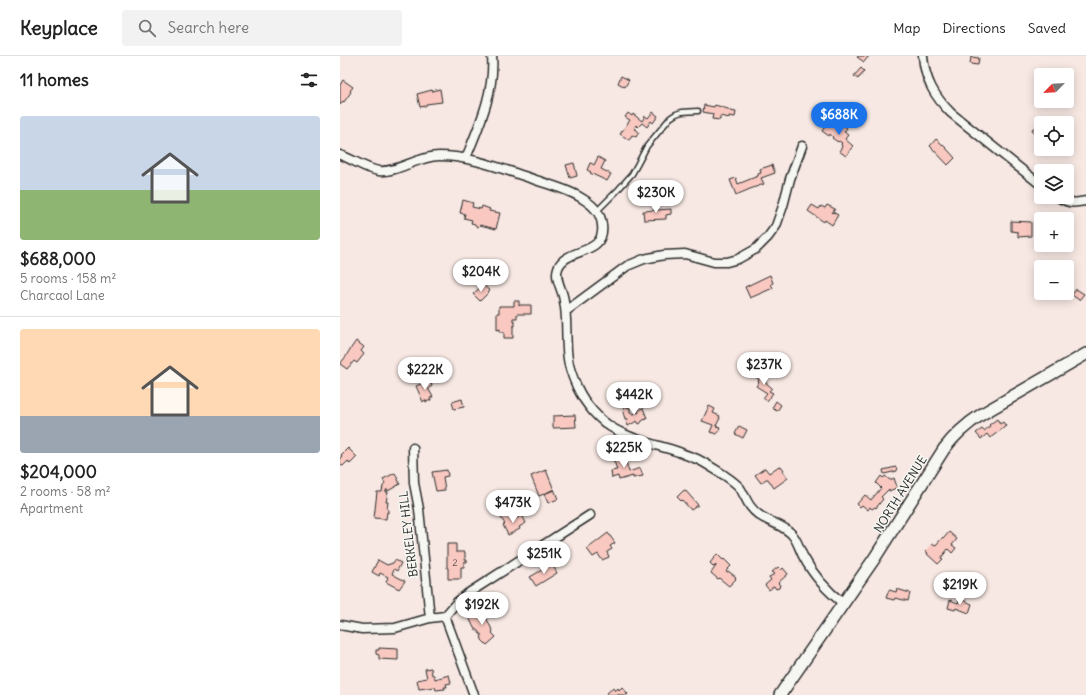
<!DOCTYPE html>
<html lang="en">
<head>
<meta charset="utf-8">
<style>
	body { margin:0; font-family:Delius,sans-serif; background:#f2f2f2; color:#222; height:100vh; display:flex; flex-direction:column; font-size:15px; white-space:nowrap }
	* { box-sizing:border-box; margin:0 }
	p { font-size:13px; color:#767676 }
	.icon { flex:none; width:22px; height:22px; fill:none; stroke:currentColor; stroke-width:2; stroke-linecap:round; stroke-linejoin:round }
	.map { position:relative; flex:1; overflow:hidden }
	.details { display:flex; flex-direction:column; background:#fff; width:340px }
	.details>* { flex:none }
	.needle { width:26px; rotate:246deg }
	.controls { position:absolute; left:694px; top:12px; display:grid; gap:8px }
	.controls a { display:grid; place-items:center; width:40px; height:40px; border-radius:4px; background:#fff; box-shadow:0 2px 10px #0003; font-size:20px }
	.price { position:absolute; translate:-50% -34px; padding:0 9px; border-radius:14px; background:#fff; color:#222; font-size:13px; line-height:26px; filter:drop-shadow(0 1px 2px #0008) }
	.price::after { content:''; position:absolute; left:50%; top:24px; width:12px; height:9px; margin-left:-6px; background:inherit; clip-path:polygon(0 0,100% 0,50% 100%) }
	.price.on { background:#1a73e8; color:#fff }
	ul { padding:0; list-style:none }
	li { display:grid; align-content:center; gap:8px; height:212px; padding:0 20px }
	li+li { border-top:1px solid #e0e0e0 }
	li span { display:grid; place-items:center; height:124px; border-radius:4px; color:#555 }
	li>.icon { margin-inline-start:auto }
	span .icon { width:72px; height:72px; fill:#fffc; stroke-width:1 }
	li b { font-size:17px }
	h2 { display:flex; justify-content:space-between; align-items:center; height:48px; padding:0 20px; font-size:17px }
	header { display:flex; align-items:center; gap:24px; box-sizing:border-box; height:56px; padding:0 20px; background:#fff; border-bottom:1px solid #e0e0e0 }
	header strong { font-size:19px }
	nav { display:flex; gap:22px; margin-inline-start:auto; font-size:14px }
	.search { width:280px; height:36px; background:#f2f2f2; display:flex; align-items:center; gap:10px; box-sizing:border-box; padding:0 14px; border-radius:4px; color:#767676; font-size:15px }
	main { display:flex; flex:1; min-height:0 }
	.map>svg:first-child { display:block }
	.building { fill:#f9c9c1; stroke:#2b2b2b }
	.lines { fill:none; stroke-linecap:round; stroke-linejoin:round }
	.lane-casing { stroke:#2b2b2b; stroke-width:7 }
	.street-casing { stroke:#2b2b2b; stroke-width:11 }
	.secondary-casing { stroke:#2b2b2b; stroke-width:14 }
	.lane { stroke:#f6f6f2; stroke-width:4 }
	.street { stroke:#f6f6f2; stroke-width:8 }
	.secondary { stroke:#f6f6f2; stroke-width:11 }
	.labels { text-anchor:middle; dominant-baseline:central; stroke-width:3; stroke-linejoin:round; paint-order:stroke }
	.number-label { font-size:10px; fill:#5e5250 }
	.street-label { font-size:12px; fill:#2b2b2b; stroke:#f6f6f2 }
</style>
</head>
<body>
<header>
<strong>Keyplace</strong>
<div class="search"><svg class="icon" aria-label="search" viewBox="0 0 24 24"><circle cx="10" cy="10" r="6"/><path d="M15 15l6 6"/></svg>Search here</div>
<nav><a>Map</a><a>Directions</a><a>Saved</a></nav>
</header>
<main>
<section class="details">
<h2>11 homes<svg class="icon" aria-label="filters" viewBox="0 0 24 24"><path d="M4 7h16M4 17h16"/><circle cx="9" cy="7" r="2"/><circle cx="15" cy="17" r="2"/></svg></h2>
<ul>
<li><span style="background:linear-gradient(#c9d6e8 60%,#8fb573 0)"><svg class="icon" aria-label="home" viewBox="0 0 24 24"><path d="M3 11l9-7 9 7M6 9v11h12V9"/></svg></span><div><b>$688,000</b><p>5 rooms · 158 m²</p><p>Charcaol Lane</p></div></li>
<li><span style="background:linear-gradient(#ffd9b3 70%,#9aa5b1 0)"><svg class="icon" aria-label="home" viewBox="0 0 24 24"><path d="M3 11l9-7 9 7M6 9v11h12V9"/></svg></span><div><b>$204,000</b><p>2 rooms · 58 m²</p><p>Apartment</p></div></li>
</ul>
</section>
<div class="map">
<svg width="746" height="639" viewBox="0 0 746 639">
	<rect width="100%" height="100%" fill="#f7e8e3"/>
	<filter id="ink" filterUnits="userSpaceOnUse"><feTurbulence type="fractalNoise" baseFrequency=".025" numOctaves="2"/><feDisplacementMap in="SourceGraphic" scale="8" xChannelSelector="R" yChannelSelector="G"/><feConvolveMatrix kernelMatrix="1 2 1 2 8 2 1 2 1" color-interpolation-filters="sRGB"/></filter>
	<g filter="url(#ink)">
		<path class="building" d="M518,0H529L524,6L517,1Z
			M631,1L639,2L638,9L630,8Z
			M521,12L524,15L520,21H519L518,23L514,20Z
			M281,20L289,24L285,31L278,27Z
			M3,24L13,31L10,35L11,36L4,46L3,45L0,49V29Z
			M100,33L102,46L86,48V50L80,51L77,38L92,34V35Z
			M364,49L374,51L375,49L391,54L390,55L396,56L395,61L389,60V62L380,60V64L372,63L373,58L363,56Z
			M313,56L318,60L313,67L311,65L307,71L302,67L298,71L296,69L294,72L299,76L296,81L292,79L289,84L280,78L290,64L285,61L288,57L292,60L293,58L302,65L305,60L308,62Z
			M489,65L494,69L498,65L507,72L504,76L508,79L505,83L513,90L506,100L499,95L502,91L501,88L502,87L499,85L498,86L492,82L493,81L490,78L489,80L482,75Z
			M700,69L701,70V91L692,73Z
			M596,83L603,89L607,93L615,102L608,109L590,90Z
			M258,101L265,105L261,113L271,118L267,125L250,117L251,116L247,114L250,107H251L254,109Z
			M234,107L237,120L230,122L226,109Z
			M432,109L435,117L421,122L424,128L410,133L396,139L390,124L396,122L398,128L418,120V118L421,117L420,113Z
			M123,144L133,147L132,151L141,153L142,150L150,153L149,155L160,157L156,173L140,169L138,171L136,170L135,168L131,167L132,164L124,162L125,158L120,157Z
			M472,149L479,153L481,150L485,152L487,149L495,153L492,157L493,156L498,159L492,169L485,164L484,166L468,155Z
			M331,153V158L326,159V163L304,164L303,155Z
			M671,165L691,166V180L678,181V176L671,175Z
			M430,219L433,227L431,228L433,232L410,242L405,231Z
			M143,229L150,235L140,245L133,238Z
			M736,233L744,238L739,244L732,239Z
			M174,245H179V250L180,249H191V258H177V262H173V266H175V270H173V282H164V276H160V273L157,274V257H159V250H174Z
			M16,285L24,291L21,295L24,298L17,307L14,305L7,313L0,308L7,299V298Z
			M419,317L428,323L425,326L432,332L429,335L433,337L427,345L423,342L427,337L416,330L419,326L418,325L419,324L416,321Z
			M90,324L92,330L89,332V334L93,341L90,342L91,344L86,346L85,344L83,346L76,330Z
			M122,343L124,351L114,353L112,346Z
			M436,345L441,349L437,355L432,352Z
			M369,350L375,353L373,357L380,360L379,362H380L376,370L380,371L377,378L370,376L373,369L362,365Z
			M286,351L290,352V356L293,357V358L299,356L298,354L303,352L307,362L302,365L300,368L298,367L297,365L288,370L286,365L288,364L287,362L285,363L283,356L284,353Z
			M235,359L236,371L213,372V360Z
			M657,363L660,368L663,366L666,370L650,382L647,378L641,383L636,377L642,373L644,375L650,370L649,369Z
			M399,370L407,374L403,382L395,378Z
			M264,389L269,393L265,399L260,395Z
			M8,392L17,401L10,408L8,405L3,410L1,409L0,410V402L2,400L1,399Z
			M284,399L289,416L300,412L303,420L293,422V420L279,424L278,420L272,422L271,415L277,414L273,402Z
			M439,410V411L441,410L444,414L443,415L448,422L434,432L428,423H426L421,427L415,419L425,412L429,417Z
			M556,411L557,415L544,418L543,414Z
			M107,414L108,420L103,421L105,434L96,435L92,416Z
			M206,414L214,434L199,440L191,420Z
			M55,417L60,428L48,435V434H46V436H48L46,446H48L47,453H48V457L47,456L46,463L34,462L37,436H42L43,430L45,428L43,423Z
			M541,420L543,422L545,420L550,424L554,422L557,431L556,432L549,435V433L541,441L543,443L536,452L535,451L532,453L530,451L528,454L522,449L520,451L517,448L525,439L531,444L541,432L536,427Z
			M214,433L218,443L208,447L204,438Z
			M345,434L358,449L351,454L342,444L341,445L337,441L343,435Z
			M167,458L171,465L182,459L186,467L179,471L180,473L168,479L163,469L165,468L161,462Z
			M609,476L617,483L612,489L616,492L612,497L608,493L601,502L603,503L598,508L587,498L588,497L585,495L592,488L595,490L603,481L604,482Z
			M268,477L275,487L270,490L272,493L267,496L269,501L262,504L258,498L253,501L247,493Z
			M107,488H116V496H125V504H127V506H124V511H121V523H108V512H107Z
			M377,498L383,504L384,503L391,510L386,515L388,516V515L396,521L395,522L396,523L389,530L379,522L378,523L371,517L376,510V509L374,511L370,507Z
			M38,504L47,509L53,507L55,504L61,507L57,515L54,513L52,518L65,525L59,533L46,526L48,521L40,517L39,520L32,516Z
			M212,508L217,517L196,530L190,521Z
			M438,511L441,514L443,512L448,518L438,527L440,529L439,532L436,533L434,530L429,534L425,529L431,524L429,521L435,518L432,516Z
			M557,533L570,537L568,545L555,542L554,544L546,542L549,534L556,536Z
			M620,543L632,548L629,557L616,552L615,554L608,552L610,544L618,547Z
			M136,553L140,561L145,559L153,576L152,577L156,581L147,589L142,584L141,578H140L138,575L134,572L127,557Z
			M39,592L58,593V604L39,603V599L36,598V594H39Z
			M91,612L92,619H94L95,623L109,619L111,627L106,628L107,631H104L105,633L96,634L95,631L79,633L77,624L87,622L85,613Z
			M282,631L288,638L287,639H269L267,637L273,632L275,635L278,632L279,634Z"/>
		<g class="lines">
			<g class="lane-casing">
				<path id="lane" d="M257,155L277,135L292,118L297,109L307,90L330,62L336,58L342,56L358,55"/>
			</g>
			<g class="street-casing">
				<path id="street" d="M583,0C585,24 594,40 611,57L701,129
					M0,99C13,103 25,113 39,115C57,117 78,100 99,100C132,100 162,113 193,123C209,129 229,133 243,143C253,149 261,157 262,169C266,200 226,191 218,212C214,223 223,234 224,245C228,264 225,284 228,303C229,313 233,322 237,331C245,348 259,365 276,374C295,385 318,389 339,396C345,399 353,401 359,404C367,408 376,414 384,419C390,423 396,427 400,432C407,443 407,450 419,459C430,467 447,470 454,481C458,487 460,494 463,500C473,519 487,535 504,548
					M126,102C139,70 155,35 152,0
					M718,141C729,148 734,147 746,145
					M226,255L287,210L304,203L324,199L345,198L374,206H387L398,203L416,193L428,181L436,170L443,150L450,123L462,90
					M73,392L74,427L79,453L90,562
					M105,560L117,546L127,538L250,459
					M105,560L134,639
					M0,569L22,573L55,572L90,562L105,560"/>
			</g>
			<g class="secondary-casing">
				<path id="secondary" d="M440,639L534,503L604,393C615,378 627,368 642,358L746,298"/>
			</g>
			<use href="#lane" class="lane"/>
			<use href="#street" class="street"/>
			<use href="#secondary" class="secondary"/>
		</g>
	</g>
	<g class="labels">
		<g class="number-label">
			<text x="115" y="506">2</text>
		</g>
		<g class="street-label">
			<text transform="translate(560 438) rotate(-58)">NORTH AVENUE</text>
			<text transform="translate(68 478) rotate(-97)">BERKELEY HILL</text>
		</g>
	</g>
</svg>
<div class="controls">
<a><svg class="needle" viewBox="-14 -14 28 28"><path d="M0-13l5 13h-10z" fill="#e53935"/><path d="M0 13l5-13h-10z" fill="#767676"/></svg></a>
<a><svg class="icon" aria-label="locate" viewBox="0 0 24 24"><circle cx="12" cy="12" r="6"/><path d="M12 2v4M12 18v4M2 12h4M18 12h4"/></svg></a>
<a><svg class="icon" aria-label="layers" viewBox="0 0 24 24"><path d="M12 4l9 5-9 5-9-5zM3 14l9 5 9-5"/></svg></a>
<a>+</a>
<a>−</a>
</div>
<b class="price on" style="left:499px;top:80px">$688K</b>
<b class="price" style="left:316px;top:158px">$230K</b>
<b class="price" style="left:141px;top:237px">$204K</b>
<b class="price" style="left:424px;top:330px">$237K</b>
<b class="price" style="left:85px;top:335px">$222K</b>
<b class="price" style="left:294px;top:360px">$442K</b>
<b class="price" style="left:284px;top:413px">$225K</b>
<b class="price" style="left:173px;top:468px">$473K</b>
<b class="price" style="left:204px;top:519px">$251K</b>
<b class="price" style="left:620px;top:550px">$219K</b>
<b class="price" style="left:142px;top:570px">$192K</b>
</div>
</main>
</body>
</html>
